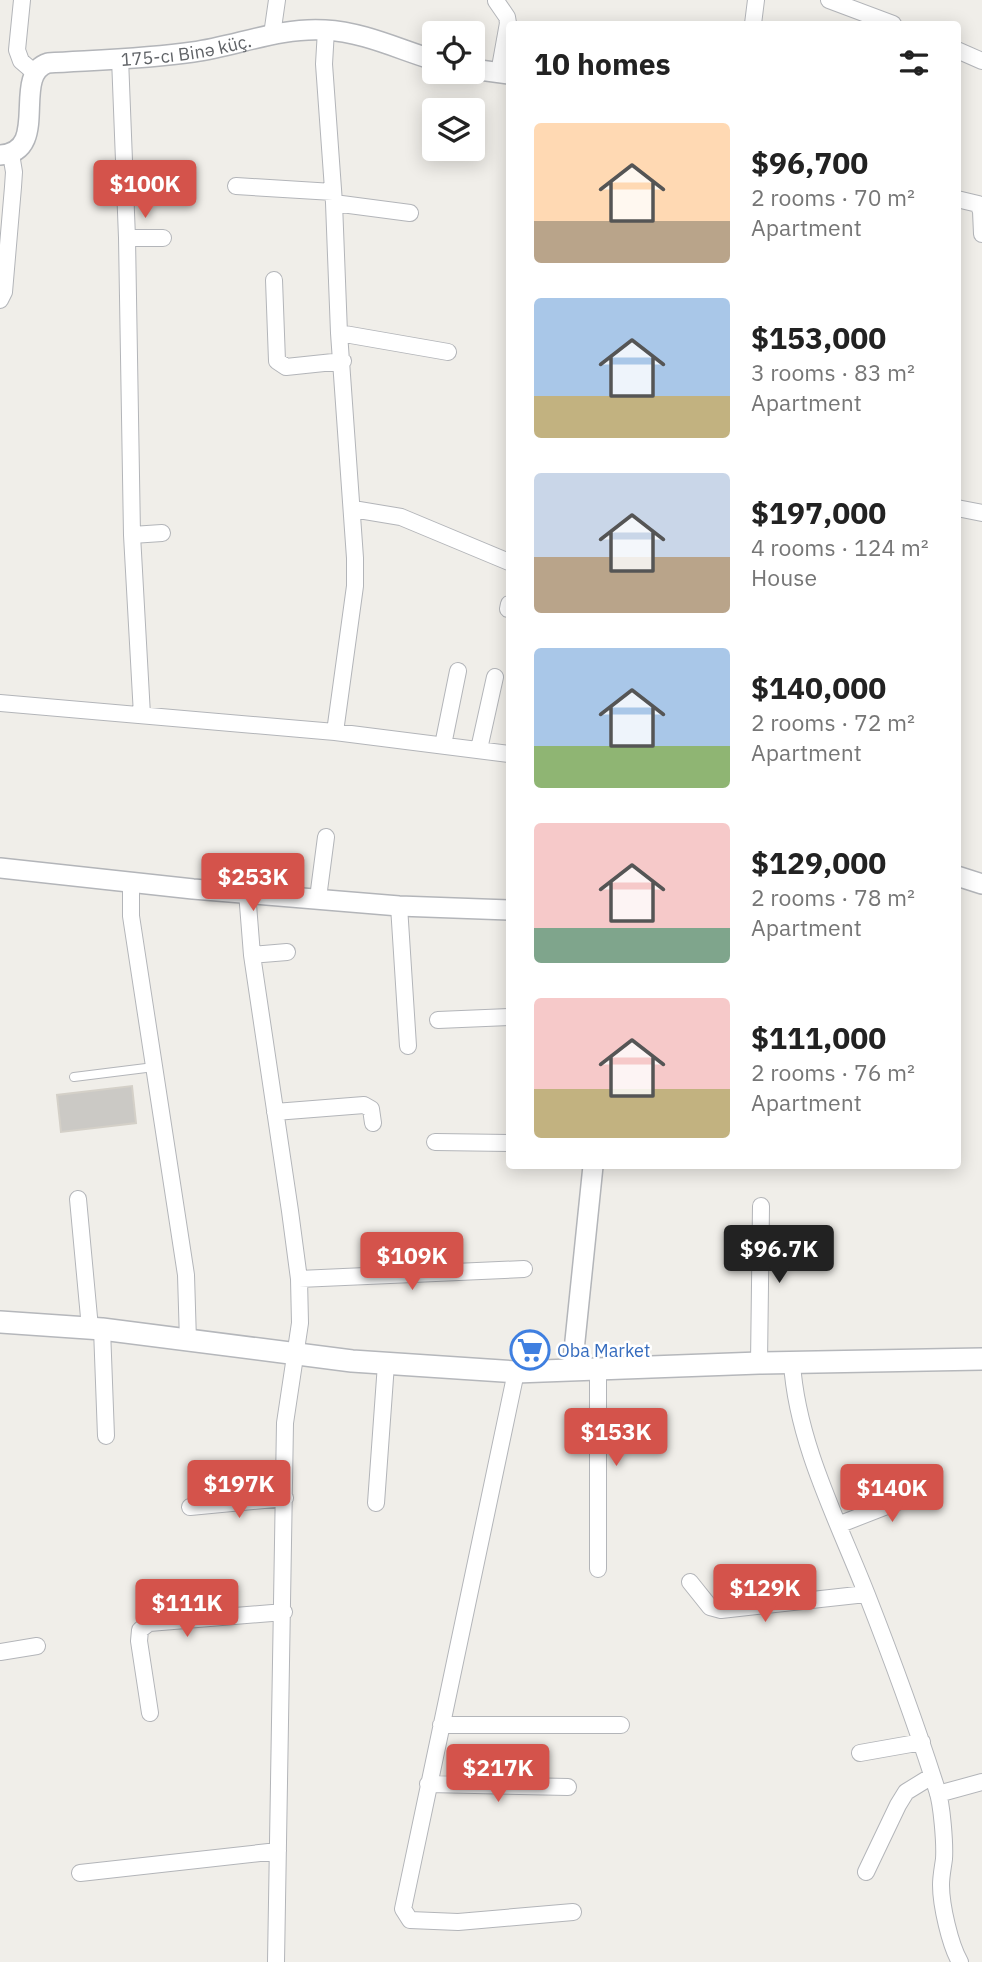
<!DOCTYPE html>
<html lang="en">
<head>
<meta charset="utf-8">
<style>
	body { margin:0; font-family:"IBM Plex Sans",sans-serif; background:#f6f6f6; color:#222; height:100vh; display:flex; flex-direction:column; font-size:26px; white-space:nowrap }
	* { box-sizing:border-box; margin:0 }
	p { font-size:23px; color:#767676 }
	.icon { flex:none; width:38px; height:38px; fill:none; stroke:currentColor; stroke-width:2; stroke-linecap:round; stroke-linejoin:round }
	.map { position:relative; flex:1; overflow:hidden }
	.sheet { position:absolute; left:506px; top:21px; width:455px; height:1148px; display:flex; flex-direction:column; background:#fff; border-radius:7px; box-shadow:0 4px 18px #0003 }
	.sheet>* { flex:none }
	.controls { position:absolute; left:422px; top:21px; display:grid; gap:14px }
	.controls a { display:grid; place-items:center; width:63px; height:63px; border-radius:7px; background:#fff; box-shadow:0 4px 18px #0003; font-size:35px }
	.price { position:absolute; translate:-50% -60px; padding:0 16px; border-radius:7px; background:#d4534b; color:#fff; font-size:23px; line-height:46px; filter:drop-shadow(0 2px 4px #0008) }
	.price::after { content:''; position:absolute; left:50%; top:42px; width:21px; height:16px; margin-left:-10px; background:inherit; clip-path:polygon(0 0,100% 0,50% 100%) }
	.price.selected { background:#222; color:#fff }
	ul { padding:0; list-style:none }
	li { display:flex; align-items:center; gap:21px; height:175px; padding:0 28px }
	li span { display:grid; place-items:center; flex:none; width:196px; height:140px; border-radius:7px; color:#555 }
	li>.icon { margin-inline-start:auto }
	span .icon { width:84px; height:84px; fill:#fffc; stroke-width:1 }
	li b { font-size:30px }
	h2 { display:flex; justify-content:space-between; align-items:center; height:84px; padding:0 28px; font-size:30px }
	.map>svg:first-child { display:block }
	.building { fill:#cbc9c5; stroke:#d4d0c8; stroke-width:2 }
	.lines { fill:none; stroke-linecap:round; stroke-linejoin:round }
	.service-casing { stroke:#b3b5b9; stroke-width:10 }
	.minor-casing { stroke:#b3b5b9; stroke-width:18 }
	.tertiary-casing { stroke:#b3b5b9; stroke-width:22 }
	.secondary-casing { stroke:#b5b7bb; stroke-width:24 }
	.service { stroke:#fff; stroke-width:8 }
	.minor { stroke:#fff; stroke-width:16 }
	.tertiary { stroke:#fff; stroke-width:19 }
	.secondary { stroke:#fff; stroke-width:21 }
	.labels { text-anchor:middle; dominant-baseline:central; stroke-width:5; stroke-linejoin:round; paint-order:stroke }
	.street-label { font-size:18px; fill:#606367; stroke:#fff }
	.shop-label { font-size:18px; fill:#366cbe; stroke:#fff; text-anchor:start }
</style>
</head>
<body>
<div class="map">
<svg width="982" height="1962" viewBox="0 0 982 1962">
	<rect width="100%" height="100%" fill="#f0eee9"/>
	<path class="building" d="M132,1086L136,1123L61,1132L57,1095Z"/>
	<g class="lines">
		<g class="service-casing">
			<path id="service" d="M74,1077L154,1067"/>
		</g>
		<g class="minor-casing">
			<path id="minor" d="M22,0L17,50L21,61L35,73
				M829,0L893,24
				M496,1L507,17L508,23L499,73
				M753,24L756,0
				M326,30L324,64L334,203L339,333L355,558V586L335,732
				M272,35L277,0
				M957,50L982,61
				M120,58L127,238L132,535L142,715
				M236,186L333,192
				M957,199L978,204L981,211L982,234
				M334,203L410,213
				M127,238H163
				M274,280L277,361L286,367L343,361
				M0,300L4,292L13,187L14,172L11,154
				M339,333L448,352
				M957,508L982,513
				M353,509L401,517L509,562
				M132,535L162,533
				M508,609L509,604
				M0,703L335,732L509,754
				M443,745L458,671
				M479,749L495,677
				M131,883V916L186,1275L188,1341
				M247,892L252,955L290,1211L299,1279L300,1323L285,1423L276,1962
				M318,898L326,837
				M399,906L408,1046
				M252,955L287,952
				M438,1020L509,1017
				M275,1112L364,1105L371,1109L373,1123
				M435,1142L509,1143
				M78,1199L90,1328
				M299,1279L524,1269
				M102,1329L106,1436
				M759,1363L761,1206
				M792,1363C797,1443 838,1521 867,1595C892,1659 916,1724 937,1790C942,1804 945,1844 944,1859C943,1867 941,1876 941,1885C941,1905 950,1945 960,1962
				M598,1368V1569
				M516,1372L403,1909L410,1920L458,1922L573,1912
				M376,1503L386,1364
				M190,1507L285,1498
				M838,1525L933,1488
				M690,1582L710,1607L721,1610L866,1594
				M0,1652L37,1646
				M150,1713L139,1641L140,1630L149,1623L284,1612
				M441,1725H621
				M860,1753L922,1742
				M428,1784L568,1787
				M938,1794L982,1782
				M866,1872L898,1805L906,1792L932,1776
				M80,1873L278,1851"/>
		</g>
		<g class="tertiary-casing">
			<g id="tertiary">
				<path d="M472,69L509,74"/>
				<path id="s1" d="M0,155C52,152 10,75 48,63C96,60 145,59 193,52C237,46 280,27 325,30C363,32 398,49 434,60"/>
				<path d="M0,868L193,889L399,906L509,910"/>
				<path d="M957,876L982,884"/>
				<path d="M572,1370L593,1166"/>
			</g>
		</g>
		<g class="secondary-casing">
			<path id="secondary" d="M0,1322L102,1329L352,1361L516,1372L759,1363L982,1359"/>
		</g>
		<use href="#service" class="service"/>
		<use href="#minor" class="minor"/>
		<use href="#tertiary" class="tertiary"/>
		<use href="#secondary" class="secondary"/>
	</g>
	<defs>
		<g id="supermarket-ring" transform="scale(2.0125)"><circle r="9.5" fill="#fff" stroke="#3f7fe0" stroke-width="1.5"/><path d="M-6-5.5h2.5l.6 2H6L4.5 2H-2.5L-4.4-4H-6ZM-1.5 3.2a1.3 1.3 0 1 0 .1 0ZM3 3.2a1.3 1.3 0 1 0 .1 0Z" fill="#3f7fe0"/></g>
	</defs>
	<g fill-rule="evenodd">
		<use href="#supermarket-ring" x="530" y="1350"/>
	</g>
	<g class="labels">
		<g class="street-label">
			<text stroke="none"><textPath href="#s1" startOffset="254">175-cı Binə küç.</textPath></text>
		</g>
		<g class="shop-label">
			<text x="557" y="1350">Oba Market</text>
		</g>
	</g>
</svg>
<div class="controls">
<a><svg class="icon" aria-label="locate" viewBox="0 0 24 24"><circle cx="12" cy="12" r="6"/><path d="M12 2v4M12 18v4M2 12h4M18 12h4"/></svg></a>
<a><svg class="icon" aria-label="layers" viewBox="0 0 24 24"><path d="M12 4l9 5-9 5-9-5zM3 14l9 5 9-5"/></svg></a>
</div>
<b class="price" style="left:145px;top:220px">$100K</b>
<b class="price" style="left:253px;top:913px">$253K</b>
<b class="price selected" style="left:779px;top:1285px">$96.7K</b>
<b class="price" style="left:412px;top:1292px">$109K</b>
<b class="price" style="left:616px;top:1468px">$153K</b>
<b class="price" style="left:239px;top:1520px">$197K</b>
<b class="price" style="left:892px;top:1524px">$140K</b>
<b class="price" style="left:765px;top:1624px">$129K</b>
<b class="price" style="left:187px;top:1639px">$111K</b>
<b class="price" style="left:498px;top:1804px">$217K</b>
<section class="sheet">
<h2>10 homes<svg class="icon" aria-label="filters" viewBox="0 0 24 24"><path d="M4 7h16M4 17h16"/><circle cx="9" cy="7" r="2"/><circle cx="15" cy="17" r="2"/></svg></h2>
<ul>
<li><span style="background:linear-gradient(#ffd9b3 70%,#b9a48a 0)"><svg class="icon" aria-label="home" viewBox="0 0 24 24"><path d="M3 11l9-7 9 7M6 9v11h12V9"/></svg></span><div><b>$96,700</b><p>2 rooms · 70 m²</p><p>Apartment</p></div></li>
<li><span style="background:linear-gradient(#a9c7e8 70%,#c2b280 0)"><svg class="icon" aria-label="home" viewBox="0 0 24 24"><path d="M3 11l9-7 9 7M6 9v11h12V9"/></svg></span><div><b>$153,000</b><p>3 rooms · 83 m²</p><p>Apartment</p></div></li>
<li><span style="background:linear-gradient(#c9d6e8 60%,#b9a48a 0)"><svg class="icon" aria-label="home" viewBox="0 0 24 24"><path d="M3 11l9-7 9 7M6 9v11h12V9"/></svg></span><div><b>$197,000</b><p>4 rooms · 124 m²</p><p>House</p></div></li>
<li><span style="background:linear-gradient(#a9c7e8 70%,#8fb573 0)"><svg class="icon" aria-label="home" viewBox="0 0 24 24"><path d="M3 11l9-7 9 7M6 9v11h12V9"/></svg></span><div><b>$140,000</b><p>2 rooms · 72 m²</p><p>Apartment</p></div></li>
<li><span style="background:linear-gradient(#f6c9c9 75%,#7fa58c 0)"><svg class="icon" aria-label="home" viewBox="0 0 24 24"><path d="M3 11l9-7 9 7M6 9v11h12V9"/></svg></span><div><b>$129,000</b><p>2 rooms · 78 m²</p><p>Apartment</p></div></li>
<li><span style="background:linear-gradient(#f6c9c9 65%,#c2b280 0)"><svg class="icon" aria-label="home" viewBox="0 0 24 24"><path d="M3 11l9-7 9 7M6 9v11h12V9"/></svg></span><div><b>$111,000</b><p>2 rooms · 76 m²</p><p>Apartment</p></div></li>
</ul>
</section>
</div>
</body>
</html>
